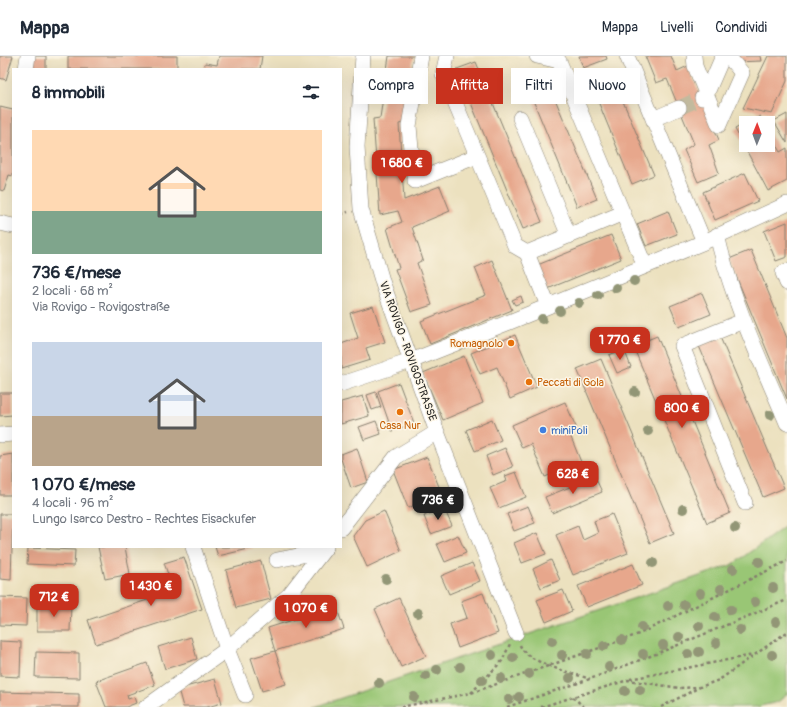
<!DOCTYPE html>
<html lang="it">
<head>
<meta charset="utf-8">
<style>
	body { margin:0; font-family:Pangolin,sans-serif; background:#f6f6f7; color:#1f2937; height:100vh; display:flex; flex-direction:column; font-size:15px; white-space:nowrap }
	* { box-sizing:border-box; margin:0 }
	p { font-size:13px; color:#747a83 }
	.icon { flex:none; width:22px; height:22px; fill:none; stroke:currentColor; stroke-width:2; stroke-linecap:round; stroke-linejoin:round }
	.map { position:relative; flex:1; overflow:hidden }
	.drawer { position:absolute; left:12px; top:12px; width:330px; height:480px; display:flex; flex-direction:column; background:#fff; border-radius:0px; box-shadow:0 4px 16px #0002 }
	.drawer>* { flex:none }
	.hud { position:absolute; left:354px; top:12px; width:373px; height:36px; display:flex; gap:8px }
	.needle { width:26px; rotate:1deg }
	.fabs { position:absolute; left:739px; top:60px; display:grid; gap:8px }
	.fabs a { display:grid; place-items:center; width:36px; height:36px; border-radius:0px; background:#fff; box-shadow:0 4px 16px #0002; font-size:20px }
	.price { position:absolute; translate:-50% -34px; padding:0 9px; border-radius:8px; background:#c8321e; color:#fff; font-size:13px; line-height:26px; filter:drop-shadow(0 1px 2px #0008) }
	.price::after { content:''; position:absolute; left:50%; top:24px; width:12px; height:9px; margin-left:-6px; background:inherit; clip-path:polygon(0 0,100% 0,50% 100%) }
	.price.on { background:#222; color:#fff }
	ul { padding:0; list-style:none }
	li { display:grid; align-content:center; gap:8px; height:212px; padding:0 20px }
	li span { display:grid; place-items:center; height:124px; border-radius:0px; color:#555 }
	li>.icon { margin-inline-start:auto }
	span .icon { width:72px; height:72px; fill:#fffc; stroke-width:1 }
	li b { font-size:17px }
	h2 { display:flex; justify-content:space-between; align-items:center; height:48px; padding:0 20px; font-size:17px }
	.pill { padding:0 14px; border-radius:0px; background:#fff; box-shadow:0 4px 16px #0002; font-size:14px; line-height:36px }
	.pill.on { background:#c8321e; color:#fff }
	header { display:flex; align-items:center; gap:24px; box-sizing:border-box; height:56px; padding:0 20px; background:#fff; border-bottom:1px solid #e0e1e3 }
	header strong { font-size:19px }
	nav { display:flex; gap:22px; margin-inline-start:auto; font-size:14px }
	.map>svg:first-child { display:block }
	.green { fill:#99c674; stroke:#5a7148 }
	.building { fill:#e7a78c }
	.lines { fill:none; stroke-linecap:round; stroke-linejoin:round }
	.minor-tunnel { stroke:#c2ba9e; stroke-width:15; stroke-dasharray:15 8; stroke-linecap:butt }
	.minor-casing { stroke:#847e6e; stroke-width:16 }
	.path { stroke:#847e6e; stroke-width:2.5; stroke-dasharray:3 3; stroke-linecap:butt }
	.minor { stroke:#fff; stroke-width:15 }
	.tree { fill:#929676 }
	.food-dot { fill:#e8710a; stroke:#fcf5e5; stroke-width:1.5 }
	.shop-dot { fill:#3f7fe0; stroke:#fcf5e5; stroke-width:1.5 }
	.labels { text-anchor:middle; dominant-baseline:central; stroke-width:3; stroke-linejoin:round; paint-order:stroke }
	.food-label { font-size:11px; fill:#c56008; stroke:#fcf5e5; text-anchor:end }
	.street-label { font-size:11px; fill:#1c1c1c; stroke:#fcf5e5 }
	.shop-label { font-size:11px; fill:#366cbe; stroke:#fcf5e5; text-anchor:start }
</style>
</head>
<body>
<header>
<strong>Mappa</strong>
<nav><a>Mappa</a><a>Livelli</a><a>Condividi</a></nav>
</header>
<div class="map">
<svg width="787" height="651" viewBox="0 0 787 651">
	<rect width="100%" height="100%" fill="#fcf5e5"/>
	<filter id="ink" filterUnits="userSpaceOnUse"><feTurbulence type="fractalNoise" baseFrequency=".025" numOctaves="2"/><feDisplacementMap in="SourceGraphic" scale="8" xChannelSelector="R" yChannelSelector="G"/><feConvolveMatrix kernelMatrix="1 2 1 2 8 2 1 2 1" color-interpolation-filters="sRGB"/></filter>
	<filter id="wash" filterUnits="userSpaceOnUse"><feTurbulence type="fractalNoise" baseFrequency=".012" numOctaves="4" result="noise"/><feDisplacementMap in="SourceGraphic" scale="16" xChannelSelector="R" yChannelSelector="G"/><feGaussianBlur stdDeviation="0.9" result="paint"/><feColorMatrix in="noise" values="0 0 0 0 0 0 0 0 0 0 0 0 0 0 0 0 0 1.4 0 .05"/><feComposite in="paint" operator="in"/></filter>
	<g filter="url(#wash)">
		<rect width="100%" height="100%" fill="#ece1bf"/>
		<path class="green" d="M787,469V638L778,646L756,651H315L732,509Z"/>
		<g id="blocks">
			<path class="building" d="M0,0H13L6,24L0,22Z
				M32,0H46V13H32Z
				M68,0H177V13H68Z
				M219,0H262L260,13H204L205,7L217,9Z
				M389,0H414L403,67L399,68L404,144L440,130L450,155L412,171L423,204L417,207L432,249L411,256L395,213L399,212L387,172L402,166L398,155L380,159L373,63L380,62Z
				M579,0H606L607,3L583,12Z
				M645,0H671L677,15L688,10L719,84L709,89L719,117L698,126L684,94L694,88L667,23L656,27Z
				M735,0H760L761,5L735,6Z
				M768,0H787V25L772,58L743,52Z
				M476,6L542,166L523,173L457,13Z
				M547,24L597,143L577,151L528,32Z
				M614,24L654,119L632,128L593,33Z
				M0,51L13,54V120L9,119L4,135L0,134Z
				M787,58V87L774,65Z
				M760,60L764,67H747Z
				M746,67V89H768V75L780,96L787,92V125L768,135L735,73Z
				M745,117L758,145L715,164L703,136Z
				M668,155L677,178L646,190L637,168Z
				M787,166V201L776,205L764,175Z
				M611,179L621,203L545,234L535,210Z
				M751,194L787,282V343L729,203Z
				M492,204L512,254L430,288L421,265L486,239L475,212Z
				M702,237L711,258L679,271L670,250Z
				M521,240L523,246L515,249L512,244Z
				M373,250L385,286L366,292L370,304L341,313V288L358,282L350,257Z
				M515,279L537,331L510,343L497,311L480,318L471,297Z
				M657,280L730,457L707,467L633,290Z
				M720,281L784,432L763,441L699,290Z
				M624,293L631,311L617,317L609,299Z
				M464,300L483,347L443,364L423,317Z
				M601,303L674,477L650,487L577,313Z
				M399,327L414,367L392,375L378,335Z
				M376,336L381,351L372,354L367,339Z
				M0,337H13V359L0,360Z
				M363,340L369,360L341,368V346Z
				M565,346L576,371L568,374L581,406L545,421L531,388L522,392L512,369Z
				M492,363L501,384L475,395L466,374Z
				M376,365L381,378L364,384L359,371Z
				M357,392L368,426L351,432L341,403V398Z
				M505,392L513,411L493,419L486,400Z
				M13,398V439H0V400Z
				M427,401L442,438L408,452L393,414Z
				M516,416L526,441L499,452L490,432L507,425L505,420Z
				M595,421L602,436L552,457L545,441Z
				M528,450L535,467L514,475L507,458Z
				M444,452L452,470L431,478L424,460Z
				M384,455L401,495L367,511L353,480L365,464Z
				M0,458H13L11,524L0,523Z
				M612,458L628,497L573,519L556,479L578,470L583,484L598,477L594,465Z
				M537,477L546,498L522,507L514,487Z
				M458,479L466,497L445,506L437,488Z
				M98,491H125L130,518L105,523Z
				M215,491H252L253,492L218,500Z
				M28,492L75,494L74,510L27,508Z
				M184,501L202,553L96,588L88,564L174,535L164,507Z
				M551,504L560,524L541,532L533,513Z
				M261,505L271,543L236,552L226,514Z
				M472,507L480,525L449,538L441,520Z
				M633,508L642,529L587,551L578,530Z
				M563,534L572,555L546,566L537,544Z
				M483,537L498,577L458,592L450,568L467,562L461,545Z
				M0,541L27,542L26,570L0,569Z
				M399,542L426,600L401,611L375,553Z
				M37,549H71L70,575H37Z
				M336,550L344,573L275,595L268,572Z
				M191,581L197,603L165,613L158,591Z
				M0,585L21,586L20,621L0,620Z
				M275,595L286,628L262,635L251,602Z
				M36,596L79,597V622L35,621Z
				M147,607L155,629L127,639L128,643L134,641L136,647L126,651H106L96,625Z
				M215,623L222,647L207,651H183L178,633Z
				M0,636L79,638V651H0Z"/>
		</g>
	</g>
	<g filter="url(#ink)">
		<use href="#blocks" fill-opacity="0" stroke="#847e6e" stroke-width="1"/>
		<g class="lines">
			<path class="minor-tunnel" d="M679,52L701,42"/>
			<g class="minor-casing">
				<path id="minor" d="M363,0L357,91L361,153L383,228L437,376L516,577
					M421,0L409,70L411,93L415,107V125L477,100
					M447,0L443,18L515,190L527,197L548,250
					M537,0L559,5L645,210
					M627,0L704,186
					M694,0L695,10L719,69
					M26,13L28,0
					M702,42L706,39L723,0
					M520,62L569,180
					M653,63L679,52
					M719,69L742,17L728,0
					M0,167L13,170
					M717,179C732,245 761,306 787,367
					M527,197L623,157
					M787,215L783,217L787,227
					M743,265L682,290L745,447
					M341,328L411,305L512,265L704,186L787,148
					M0,379L13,378
					M341,472L396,401L437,376
					M193,491L227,593L245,639
					M277,504L323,495
					M146,651L227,593L289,539L326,491"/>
			</g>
			<path class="path" d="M341,158L348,156
				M520,589C526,607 573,617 590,623
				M630,623L753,599
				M471,637L502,605L510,588
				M573,641L584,651
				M401,651L471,637L639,578L787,505
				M507,651L590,623L661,596L787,544
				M541,651L628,624L679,632L700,631
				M661,651L700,631L719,624L787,576"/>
			<use href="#minor" class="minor"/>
		</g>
		<g class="tree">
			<circle cx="634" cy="225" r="5"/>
			<circle cx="616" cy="232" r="5"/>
			<circle cx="598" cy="239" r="5"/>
			<circle cx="579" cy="247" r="5"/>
			<circle cx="560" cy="255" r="5"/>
			<circle cx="542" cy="263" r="5"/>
			<circle cx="635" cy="336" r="5"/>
			<circle cx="770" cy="359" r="5"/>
			<circle cx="648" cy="375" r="5"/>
			<circle cx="683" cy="453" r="5"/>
			<circle cx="735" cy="472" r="5"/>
			<circle cx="759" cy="506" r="5"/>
			<circle cx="653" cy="507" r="5"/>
			<circle cx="733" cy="513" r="5"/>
			<circle cx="386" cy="523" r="5"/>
			<circle cx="773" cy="532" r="5"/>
			<circle cx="721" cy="533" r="5"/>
			<circle cx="700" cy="537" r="5"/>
			<circle cx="755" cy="546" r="5"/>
			<circle cx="684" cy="549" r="5"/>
			<circle cx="668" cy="550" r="5"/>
			<circle cx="731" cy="554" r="5"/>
			<circle cx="418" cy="557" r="5"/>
			<circle cx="715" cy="561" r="5"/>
			<circle cx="776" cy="566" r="5"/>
			<circle cx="699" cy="570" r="5"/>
			<circle cx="642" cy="571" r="5"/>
			<circle cx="740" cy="574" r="5"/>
			<circle cx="679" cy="581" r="5"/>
			<circle cx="622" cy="584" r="5"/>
			<circle cx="552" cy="585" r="5"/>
			<circle cx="716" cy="587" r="5"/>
			<circle cx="663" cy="589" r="5"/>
			<circle cx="604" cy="590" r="5"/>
			<circle cx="699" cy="596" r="5"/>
			<circle cx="587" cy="598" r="5"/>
			<circle cx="643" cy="598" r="5"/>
			<circle cx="688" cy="598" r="5"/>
			<circle cx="492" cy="599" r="5"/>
			<circle cx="562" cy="599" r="5"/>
			<circle cx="772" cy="599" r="5"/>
			<circle cx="513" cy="602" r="5"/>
			<circle cx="460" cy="611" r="5"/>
			<circle cx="609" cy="611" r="5"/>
			<circle cx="437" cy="614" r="5"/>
			<circle cx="529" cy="618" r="5"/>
			<circle cx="426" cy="620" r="5"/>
			<circle cx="501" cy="622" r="5"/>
			<circle cx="570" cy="622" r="5"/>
			<circle cx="482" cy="624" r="5"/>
			<circle cx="379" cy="627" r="5"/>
			<circle cx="640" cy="634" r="5"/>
			<circle cx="625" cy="635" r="5"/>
			<circle cx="414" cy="641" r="5"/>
			<circle cx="519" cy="641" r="5"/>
			<circle cx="509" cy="643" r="5"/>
		</g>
	</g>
	<g class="food-dot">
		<circle cx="511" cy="287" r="4"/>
		<circle cx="529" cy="326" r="4"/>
		<circle cx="400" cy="356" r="4"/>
	</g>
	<circle class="shop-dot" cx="543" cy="374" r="4"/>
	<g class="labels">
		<g class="food-label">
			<text x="503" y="287">Romagnolo</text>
			<text x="537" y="326" text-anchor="start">Peccati di Gola</text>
			<text x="400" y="369" text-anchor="middle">Casa Nur</text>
		</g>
		<g class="street-label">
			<text transform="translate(408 295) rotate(70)">VIA ROVIGO - ROVIGOSTRASSE</text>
		</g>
		<g class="shop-label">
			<text x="551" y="374">miniPoli</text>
		</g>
	</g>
</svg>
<div class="fabs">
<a><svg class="needle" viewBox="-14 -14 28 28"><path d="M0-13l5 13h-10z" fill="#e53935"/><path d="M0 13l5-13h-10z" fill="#747a83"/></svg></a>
</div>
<b class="price" style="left:402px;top:128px">1 680 €</b>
<b class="price" style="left:620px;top:305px">1 770 €</b>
<b class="price" style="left:682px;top:373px">800 €</b>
<b class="price" style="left:573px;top:439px">628 €</b>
<b class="price on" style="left:438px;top:465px">736 €</b>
<b class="price" style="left:151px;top:551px">1 430 €</b>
<b class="price" style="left:54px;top:562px">712 €</b>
<b class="price" style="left:306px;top:573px">1 070 €</b>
<div class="hud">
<a class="pill">Compra</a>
<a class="pill on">Affitta</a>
<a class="pill">Filtri</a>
<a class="pill">Nuovo</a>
</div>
<section class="drawer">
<h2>8 immobili<svg class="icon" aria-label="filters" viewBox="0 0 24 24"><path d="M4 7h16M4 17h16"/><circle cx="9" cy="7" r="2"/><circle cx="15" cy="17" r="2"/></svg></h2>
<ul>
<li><span style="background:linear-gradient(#ffd9b3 65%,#7fa58c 0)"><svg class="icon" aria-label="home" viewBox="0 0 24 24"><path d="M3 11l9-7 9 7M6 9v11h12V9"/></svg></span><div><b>736 €/mese</b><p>2 locali · 68 m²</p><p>Via Rovigo - Rovigostraße</p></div></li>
<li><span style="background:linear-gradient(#c9d6e8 60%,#b9a48a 0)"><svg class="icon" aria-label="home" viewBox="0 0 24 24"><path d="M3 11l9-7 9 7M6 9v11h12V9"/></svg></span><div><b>1 070 €/mese</b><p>4 locali · 96 m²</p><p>Lungo Isarco Destro - Rechtes Eisackufer</p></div></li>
</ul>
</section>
</div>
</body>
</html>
